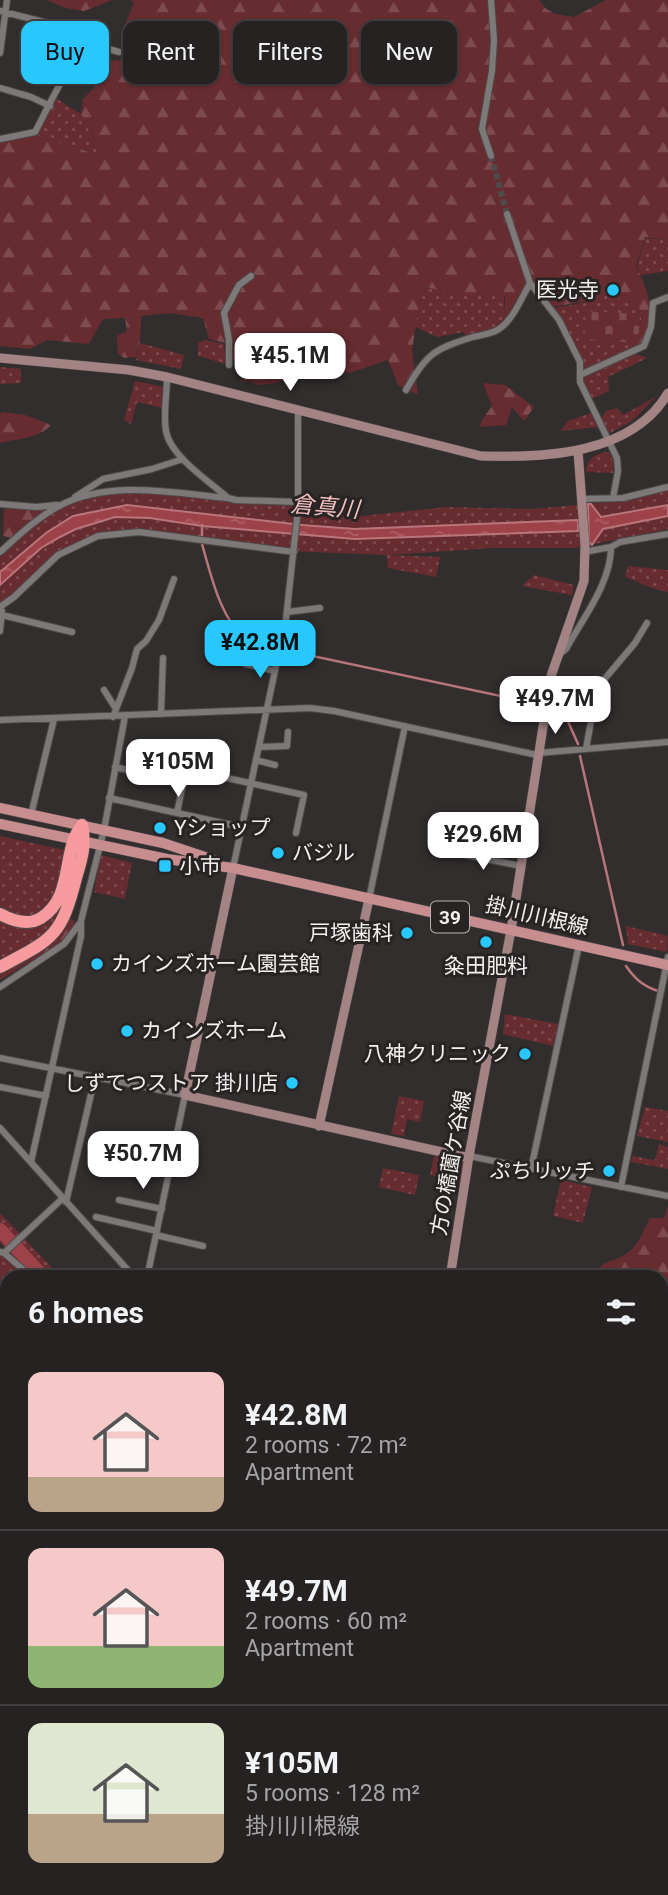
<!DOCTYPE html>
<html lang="en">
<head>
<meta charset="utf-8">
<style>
	body { margin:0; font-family:Roboto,"Noto Sans JP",sans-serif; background:#2e2a2a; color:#f1f3f6; height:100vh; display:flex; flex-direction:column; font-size:26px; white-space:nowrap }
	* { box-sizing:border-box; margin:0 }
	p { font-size:23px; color:#a4a4a5 }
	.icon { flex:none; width:38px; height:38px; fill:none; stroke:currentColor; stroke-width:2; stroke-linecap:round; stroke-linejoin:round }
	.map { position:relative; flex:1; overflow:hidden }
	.sheet { position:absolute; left:0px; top:1270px; width:668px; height:625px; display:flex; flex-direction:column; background:#262222; border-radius:21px 21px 0 0; box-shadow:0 2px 5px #0004,0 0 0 2px #423f40 }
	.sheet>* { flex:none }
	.guide { position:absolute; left:21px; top:21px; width:626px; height:63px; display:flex; gap:14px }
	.price { position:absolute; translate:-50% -60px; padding:0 16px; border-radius:14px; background:#fff; color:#222; font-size:23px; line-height:46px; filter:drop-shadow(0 2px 4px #0008) }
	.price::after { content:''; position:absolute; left:50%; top:42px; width:21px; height:16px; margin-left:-10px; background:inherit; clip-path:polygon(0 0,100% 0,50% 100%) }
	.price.on { background:#28c8ff; color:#111 }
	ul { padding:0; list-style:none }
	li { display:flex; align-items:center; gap:21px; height:175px; padding:0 28px }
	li+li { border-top:2px solid #423f40 }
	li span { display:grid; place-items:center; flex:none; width:196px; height:140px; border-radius:14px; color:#555 }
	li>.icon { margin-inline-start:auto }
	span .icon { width:84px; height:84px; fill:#fffc; stroke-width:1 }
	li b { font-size:30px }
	h2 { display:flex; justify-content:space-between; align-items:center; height:84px; padding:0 28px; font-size:30px }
	.pill { padding:0 24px; border-radius:14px; background:#262222; box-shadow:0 2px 5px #0004,0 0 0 2px #423f40; font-size:24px; line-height:63px }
	.pill.on { background:#28c8ff; color:#111 }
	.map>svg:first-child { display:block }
	.grass { fill:url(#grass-dots) }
	.forest { fill:url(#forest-firs) }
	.cemetery { fill:url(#cemetery-stones) }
	.water { fill:url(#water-ripples); stroke:#b8767b; stroke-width:2 }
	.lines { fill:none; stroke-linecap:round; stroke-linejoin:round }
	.stream { stroke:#b8767b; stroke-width:2.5 }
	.river { stroke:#9e4249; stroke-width:14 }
	.street-tunnel { stroke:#504b4b; stroke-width:6; stroke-dasharray:6 3; stroke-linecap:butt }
	.street-casing { stroke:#4e4a4a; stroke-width:8 }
	.secondary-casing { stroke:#4e4a4a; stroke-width:10 }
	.primary-casing { stroke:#4e4a4a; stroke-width:11 }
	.highway-casing { stroke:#4e4a4a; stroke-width:14 }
	.street { stroke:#7e7979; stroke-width:6 }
	.secondary { stroke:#a38384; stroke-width:9 }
	.primary { stroke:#c78d8f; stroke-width:10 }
	.highway { stroke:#f89b9e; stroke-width:12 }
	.poi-dot { fill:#28c8ff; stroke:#292424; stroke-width:2.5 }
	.labels { text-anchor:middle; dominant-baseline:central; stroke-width:6; stroke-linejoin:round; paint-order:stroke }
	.shield { fill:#292424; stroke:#b6b3b3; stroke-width:2 }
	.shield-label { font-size:19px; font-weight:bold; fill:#f3f0f0 }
	.poi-label { font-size:21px; fill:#f3f0f0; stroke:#292424; text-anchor:end }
	.street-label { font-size:21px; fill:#f3f0f0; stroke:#292424 }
	.water-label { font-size:23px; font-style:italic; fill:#f3bebf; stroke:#292424 }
</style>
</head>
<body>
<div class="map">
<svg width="668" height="1895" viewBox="0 0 668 1895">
	<defs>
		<pattern id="grass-dots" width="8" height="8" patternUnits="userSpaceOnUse" patternTransform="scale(1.75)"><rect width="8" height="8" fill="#672c30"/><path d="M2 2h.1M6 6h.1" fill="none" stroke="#7d4b4e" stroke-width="1.8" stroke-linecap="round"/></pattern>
		<pattern id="forest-firs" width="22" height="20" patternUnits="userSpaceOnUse" patternTransform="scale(1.75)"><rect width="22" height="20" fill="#672c30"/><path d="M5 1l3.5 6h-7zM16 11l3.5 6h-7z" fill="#7d4b4e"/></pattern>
		<pattern id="cemetery-stones" width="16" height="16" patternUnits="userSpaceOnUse" patternTransform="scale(1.75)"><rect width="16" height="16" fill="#672c30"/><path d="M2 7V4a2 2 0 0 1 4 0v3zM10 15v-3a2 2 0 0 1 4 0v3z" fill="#7d4b4e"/></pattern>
		<pattern id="water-ripples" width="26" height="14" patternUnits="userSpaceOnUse" patternTransform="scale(1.75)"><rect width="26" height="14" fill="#9e4249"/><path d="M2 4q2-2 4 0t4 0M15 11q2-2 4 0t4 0" fill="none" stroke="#ac5e64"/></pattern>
	</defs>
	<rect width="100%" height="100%" fill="#332e2e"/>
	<path class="grass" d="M54,97L81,114L102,157L78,148H67L52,138L37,137Z
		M645,238L668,240V271L641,275L637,267Z
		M426,287L449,292L504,295L505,323L496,331L467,339L464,332L437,337L415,327L419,305Z
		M602,295L623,299L631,297L642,312L638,343L644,346L580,375V362L554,308L587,302Z
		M205,340L224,344L226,364L198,356V343Z
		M140,343L184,355L181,369L136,360Z
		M636,354L647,358L608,377L609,391L592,399L582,378Z
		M0,367L21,369V383L0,384Z
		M135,381L164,387L163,408L137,402L131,424L124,420Z
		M657,396L632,421L608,434L601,418L606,411L617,408L623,415Z
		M591,413L598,427L561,431L568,421Z
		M609,452L613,460V473L586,472C587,458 596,453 609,452Z
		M668,490V529L575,548H493L389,555L440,557L436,577L388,568L387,555L287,551L139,532H107L54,560L0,604V557L57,506L95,493L146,491L294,506L353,517L447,507L533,509L630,500Z
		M628,566L668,570V592C653,590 640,582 625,577Z
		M534,575L574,585L572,595L522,586Z
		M0,836L65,850L55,898L39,916L16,918L0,908Z
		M101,855L132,863L125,899L94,892Z
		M61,903L64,911C46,938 27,947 0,963V918L12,924Z
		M626,926L668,936L667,952L628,944Z
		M505,1014L558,1024L553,1046L503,1034Z
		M399,1096L424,1101L420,1122L407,1119L404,1136L391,1134Z
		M645,1107L668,1111V1142L637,1136Z
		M659,1144L668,1147V1169L631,1162L632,1156L655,1160Z
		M434,1156L462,1161L464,1164L461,1181L430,1175Z
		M383,1168L419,1175L415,1195L379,1187Z
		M561,1180L592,1187L583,1223L553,1216Z
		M0,1213L61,1277L7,1278V1299L0,1294V1254L8,1252L0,1242Z
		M7,1493V1576L0,1561V1495Z"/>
	<path class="forest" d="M46,0H112L84,11L66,8Z
		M131,0H539L545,8L555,14L574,17L606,0H668V240L645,237L636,266C650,294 656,315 643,345L638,343L642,312L631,297L623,299L602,295L588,301L551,307L533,282L505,324V296L451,293L426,287L419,305L412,351L418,395L398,385L388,360L349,373L318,370L275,383L257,385L250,381L240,382L259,368L254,344L247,340L236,344V358L229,365L226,343L209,339L203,318L170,313L141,316L140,341L136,357L125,358L118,354L117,336L127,331L125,318L103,319L89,344L47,340L30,349L0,346V139L26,134L52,138L67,148H78L102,157L81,114L83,99L94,88L109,61L124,60L137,64L142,38L122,32L134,3Z
		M483,383L505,385L534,407L524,421L512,407L506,425L480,427L482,420L492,406Z
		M3,412L25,415L51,425C40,438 16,439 0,443V414Z
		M52,507L12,538L3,536L4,509Z
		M70,918L76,923L59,944L0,980V974L44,949Z
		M668,1206V1299L662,1305V1278H593C603,1257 613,1264 629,1252C639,1244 644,1229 650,1218H664Z
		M7,1604V1734L0,1733V1605Z
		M7,1808V1888H28L27,1895H0V1811Z"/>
	<path class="cemetery" d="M586,311L640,314L638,343L584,339Z"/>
	<path class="water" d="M588,504H591L601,517L668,505V516L603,529L592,545L589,542Z
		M127,505L302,525L355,529L578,520V531L355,539L202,526L150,518L115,517L76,529L60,537L41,548L0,585V572L46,533L73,516Z
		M668,1299V1431L662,1429V1305Z"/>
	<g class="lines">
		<path class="stream" d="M202,525V535
			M202,544C212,579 220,617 247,642L538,704
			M552,708L566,717L578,744
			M580,756L623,945
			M626,966C635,979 643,986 658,991"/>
		<path class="river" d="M0,1230L44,1278"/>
		<path class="street-tunnel" d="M491,156L507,214"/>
		<g class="street-casing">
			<path id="street" d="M491,0L494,40L492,71L482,129L491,156
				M0,11L83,32L95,45L119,52
				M0,53L7,0
				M0,88L31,97L50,106
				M0,139L35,132C49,107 69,56 95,45
				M507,214L530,283L559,320L580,362V382L617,458L618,471L613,498
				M229,365V340L224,313L239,285L251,276
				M580,375L644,346L651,327L653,303L668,297
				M167,377C167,394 163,414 166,431C170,456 210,482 228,498L236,500L298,502
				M406,390C426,354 434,349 473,337C481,335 492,334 499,329C513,320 522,297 530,283
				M75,497L103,479L152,469L183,459
				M581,499L623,498L668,487
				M0,504L36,507L57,505
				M0,552C18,536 38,517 59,506C110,479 173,493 228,498
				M584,552L611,547L620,542L668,534
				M0,607L14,597L58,555L98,536L139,532L294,552
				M287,612L320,608
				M2,615L72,632
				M242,627L252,634L281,644
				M0,631L2,611
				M560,654L566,649C583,618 611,583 611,547
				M230,656L246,664L275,671
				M104,690L116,709
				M161,714L163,658
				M113,717L132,668L137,649L146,641L159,620L174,579
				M0,720L310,708L334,711L537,755
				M259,747L287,746L288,732
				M586,749L597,688L635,643L647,623
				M538,753L668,742
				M256,760L275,765
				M115,767L184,783
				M109,798L241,827
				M177,813L186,769L304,795L296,833
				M31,815L54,719
				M474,826L525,838
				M451,852L521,866
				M233,868L286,619L298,509V411
				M369,899L405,726
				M0,987L64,944L80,923
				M0,1058L185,1095L147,1278
				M0,1087L46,1096
				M0,1128L135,1278
				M469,1156L668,1196
				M31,1162L81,936V921L104,830L125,716
				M531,1169L579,945
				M621,1187L668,957
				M119,1200L162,1209
				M66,1202L95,1077
				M96,1217L157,1231
				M156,1235L203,1246
				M0,1252L4,1253L63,1198
				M4,1253L33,1278
				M0,1573L7,1587
				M662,1649L668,1651
				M0,1666L7,1649
				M0,1766H7
				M0,1784L7,1789
				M662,1795L668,1792
				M0,1801L7,1798
				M102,1888L108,1895
				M287,1888L288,1895
				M330,1888L331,1895
				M382,1888L383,1895
				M592,1888L594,1895
				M63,1895L64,1888
				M128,1895L141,1890L166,1891L168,1888
				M268,1895L269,1888"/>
		</g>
		<g class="secondary-casing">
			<path id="secondary" d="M0,358L129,370L167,377L481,456C544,458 632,455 668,393
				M233,868L185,1095L469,1158
				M319,1126L369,899
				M450,1278L469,1156L511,930L551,676L584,581L585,545L578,451
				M514,1888L516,1895"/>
		</g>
		<g class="primary-casing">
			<path id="primary" d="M0,808L163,843L217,861
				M0,824L167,859L233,868L668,965"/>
		</g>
		<g class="highway-casing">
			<path id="highway" d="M0,914C13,921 28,926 41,918C69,900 64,867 74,839C76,834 79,829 82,825
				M0,967C53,939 61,937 76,878C82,858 86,846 82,825"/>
		</g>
		<use href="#street" class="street"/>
		<use href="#secondary" class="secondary"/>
		<use href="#primary" class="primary"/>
		<use href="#highway" class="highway"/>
	</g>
	<g class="poi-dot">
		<circle cx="613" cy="290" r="7"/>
		<circle cx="160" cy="828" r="7"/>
		<circle cx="278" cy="853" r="7"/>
		<rect x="158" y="859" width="14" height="14" rx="3.5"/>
		<circle cx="407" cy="933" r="7"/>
		<circle cx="486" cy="942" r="7"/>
		<circle cx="97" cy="964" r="7"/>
		<circle cx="127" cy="1031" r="7"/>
		<circle cx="525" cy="1054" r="7"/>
		<circle cx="292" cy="1083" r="7"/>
		<circle cx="609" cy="1171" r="7"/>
	</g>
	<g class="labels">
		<rect class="shield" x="431" y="901.5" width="38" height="31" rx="5"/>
		<g class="shield-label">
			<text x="450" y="917">39</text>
		</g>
		<g class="poi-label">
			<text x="599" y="290">医光寺</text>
			<text x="174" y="828" text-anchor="start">Yショップ</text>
			<text x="292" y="853" text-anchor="start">バジル</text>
			<text x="179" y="866" text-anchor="start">小市</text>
			<text x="393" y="933">戸塚歯科</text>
			<text x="111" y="964" text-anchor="start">カインズホーム園芸館</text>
			<text x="486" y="966" text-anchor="middle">粂田肥料</text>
			<text x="141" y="1031" text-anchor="start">カインズホーム</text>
			<text x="511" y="1054">八神クリニック</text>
			<text x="278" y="1083">しずてつストア 掛川店</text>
			<text x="595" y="1171">ぷちリッチ</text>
		</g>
		<g class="street-label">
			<text transform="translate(537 916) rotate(13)">掛川川根線</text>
			<text transform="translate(451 1163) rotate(-80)">方の橋薗ケ谷線</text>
		</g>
		<g class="water-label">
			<text transform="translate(325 507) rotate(5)">倉真川</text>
		</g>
	</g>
</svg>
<b class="price" style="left:290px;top:393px">¥45.1M</b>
<b class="price on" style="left:260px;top:680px">¥42.8M</b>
<b class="price" style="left:555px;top:736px">¥49.7M</b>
<b class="price" style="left:178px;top:799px">¥105M</b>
<b class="price" style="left:483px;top:872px">¥29.6M</b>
<b class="price" style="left:143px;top:1191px">¥50.7M</b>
<div class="guide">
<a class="pill on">Buy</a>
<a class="pill">Rent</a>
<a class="pill">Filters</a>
<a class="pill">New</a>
</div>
<section class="sheet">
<h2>6 homes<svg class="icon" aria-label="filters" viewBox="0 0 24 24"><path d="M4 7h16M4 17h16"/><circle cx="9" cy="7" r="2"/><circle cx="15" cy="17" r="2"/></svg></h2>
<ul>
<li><span style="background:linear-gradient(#f6c9c9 75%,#b9a48a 0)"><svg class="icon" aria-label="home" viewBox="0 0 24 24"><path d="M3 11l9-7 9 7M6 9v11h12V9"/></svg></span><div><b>¥42.8M</b><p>2 rooms · 72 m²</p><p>Apartment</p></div></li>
<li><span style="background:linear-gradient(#f6c9c9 70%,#8fb573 0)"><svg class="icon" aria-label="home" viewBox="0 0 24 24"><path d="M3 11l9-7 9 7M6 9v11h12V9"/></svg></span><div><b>¥49.7M</b><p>2 rooms · 60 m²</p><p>Apartment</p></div></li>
<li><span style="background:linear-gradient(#dfe7d0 65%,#b9a48a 0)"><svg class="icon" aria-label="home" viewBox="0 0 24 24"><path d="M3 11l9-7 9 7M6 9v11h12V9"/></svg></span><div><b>¥105M</b><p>5 rooms · 128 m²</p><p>掛川川根線</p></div></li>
</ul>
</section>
</div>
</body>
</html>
